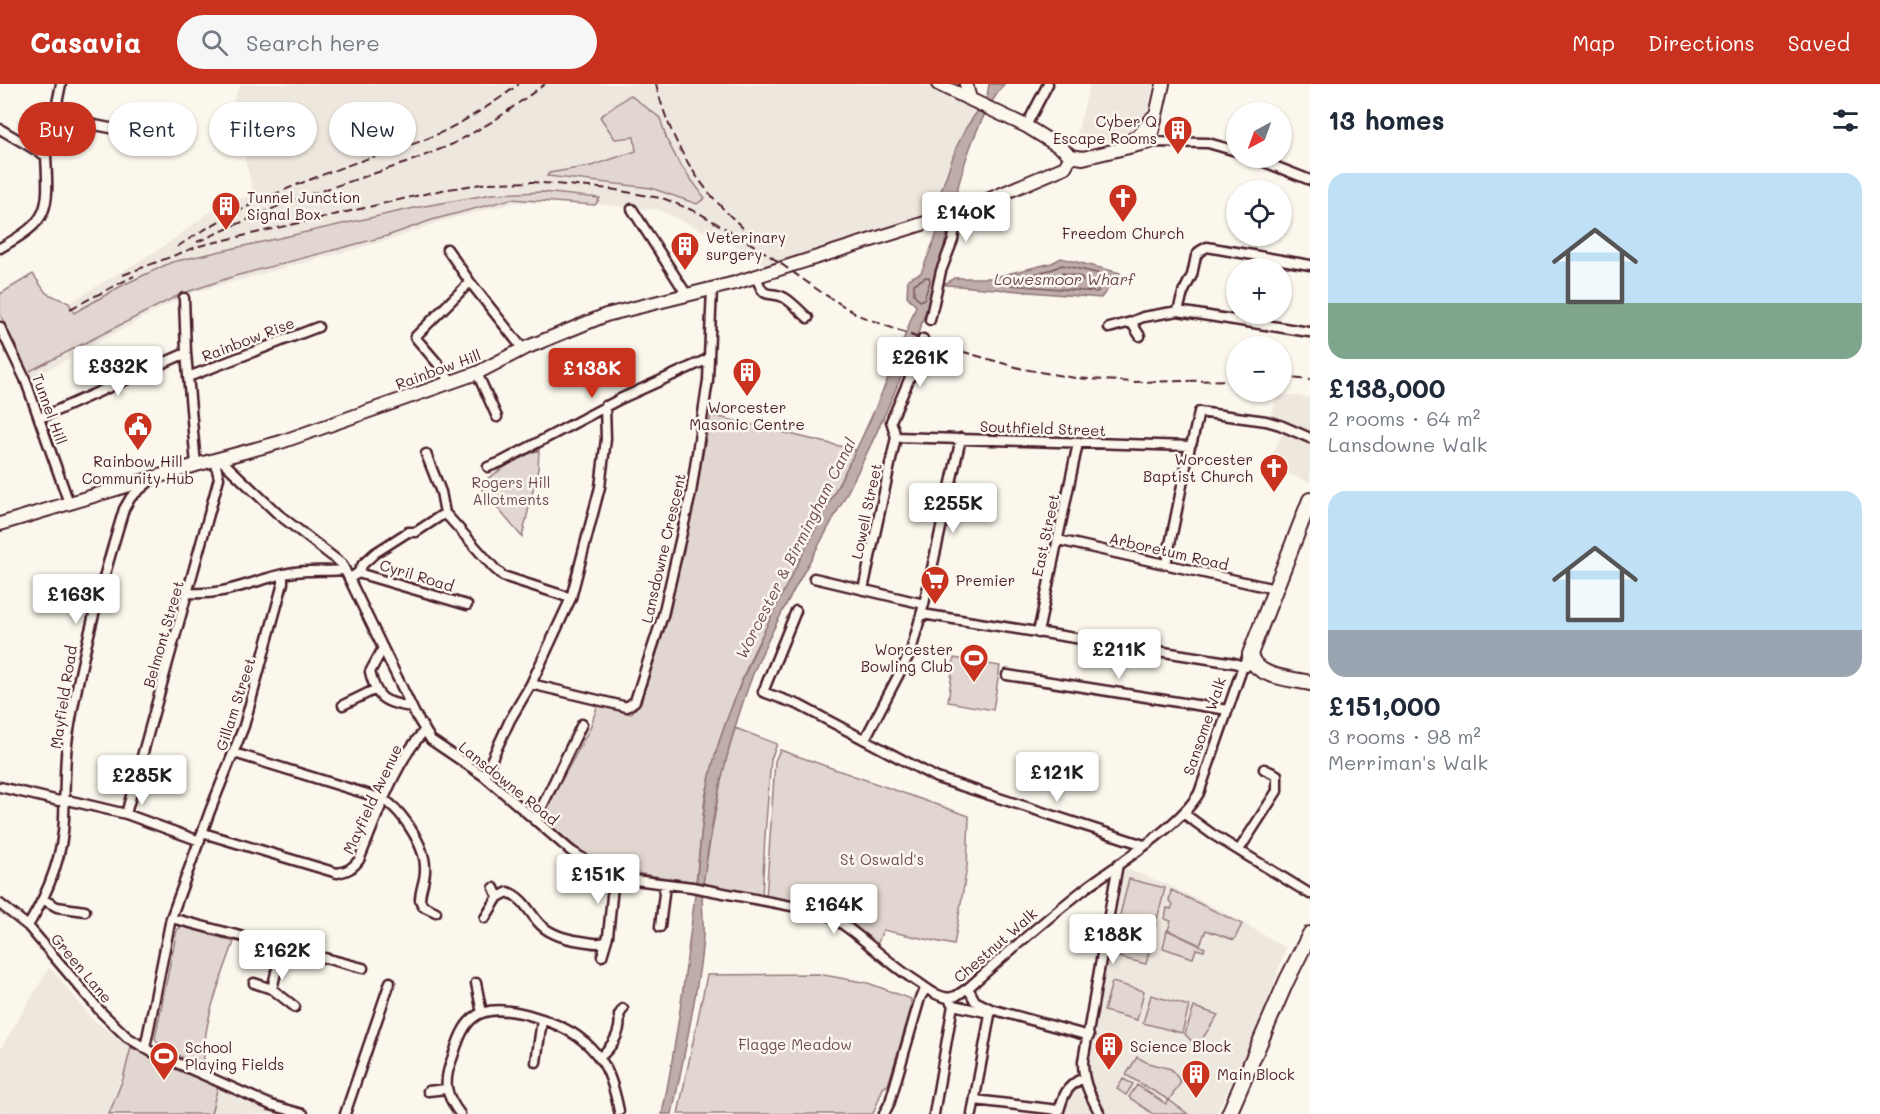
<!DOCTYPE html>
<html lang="en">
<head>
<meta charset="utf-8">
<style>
	body { margin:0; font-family:Mali,sans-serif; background:#f6f6f7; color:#1f2937; height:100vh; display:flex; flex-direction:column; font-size:22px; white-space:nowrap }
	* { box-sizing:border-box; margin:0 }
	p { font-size:20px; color:#747a83 }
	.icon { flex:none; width:33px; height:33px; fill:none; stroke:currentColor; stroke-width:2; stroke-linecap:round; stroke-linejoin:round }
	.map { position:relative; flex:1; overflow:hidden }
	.sheet { display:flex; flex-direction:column; background:#fff; width:570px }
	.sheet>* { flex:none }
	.top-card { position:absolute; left:18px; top:18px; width:570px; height:54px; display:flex; gap:12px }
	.needle { width:39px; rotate:221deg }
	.buttons { position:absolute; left:1226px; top:18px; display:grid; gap:12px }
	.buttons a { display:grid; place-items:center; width:66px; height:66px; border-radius:50%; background:#fff; box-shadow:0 2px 4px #0004; font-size:30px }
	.price { position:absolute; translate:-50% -51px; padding:0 14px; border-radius:6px; background:#fff; color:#222; font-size:20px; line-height:39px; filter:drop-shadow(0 2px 3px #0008) }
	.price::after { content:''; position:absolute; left:50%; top:36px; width:18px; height:14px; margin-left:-9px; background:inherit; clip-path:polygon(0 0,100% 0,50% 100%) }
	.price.selected { background:#c8321e; color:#fff }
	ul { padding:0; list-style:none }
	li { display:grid; align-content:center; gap:12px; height:318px; padding:0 18px }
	li span { display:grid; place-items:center; height:186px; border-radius:18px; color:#555 }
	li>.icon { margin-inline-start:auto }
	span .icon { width:108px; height:108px; fill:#fffc; stroke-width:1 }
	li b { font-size:26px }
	h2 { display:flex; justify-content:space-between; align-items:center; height:72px; padding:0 18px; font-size:26px }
	.chip { padding:0 21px; border-radius:27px; background:#fff; box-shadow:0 2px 4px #0004; font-size:21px; line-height:54px }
	.chip.selected { background:#c8321e; color:#fff }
	header { display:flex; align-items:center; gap:36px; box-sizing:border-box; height:84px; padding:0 30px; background:#c8321e; color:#fff }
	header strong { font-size:28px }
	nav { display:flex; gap:33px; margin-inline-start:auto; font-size:21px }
	.search { width:420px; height:54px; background:#f6f6f7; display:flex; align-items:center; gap:15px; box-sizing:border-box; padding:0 21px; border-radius:33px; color:#747a83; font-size:22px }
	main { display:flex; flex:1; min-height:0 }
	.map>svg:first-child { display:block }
	.built { fill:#eee7de }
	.green { fill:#e2d7d0; stroke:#967b7e; stroke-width:1.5 }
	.water { fill:#bfadaa; stroke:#907477; stroke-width:1.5 }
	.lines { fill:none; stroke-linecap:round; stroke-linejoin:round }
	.shore { stroke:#79585e; stroke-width:1.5 }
	.minor-casing { stroke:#4a1f2b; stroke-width:13 }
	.secondary-casing { stroke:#4a1f2b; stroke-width:16 }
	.primary-casing { stroke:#4a1f2b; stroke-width:18 }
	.minor { stroke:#fbf7ec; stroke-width:8 }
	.secondary { stroke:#fbf7ec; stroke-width:12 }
	.primary { stroke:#fbf7ec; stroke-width:14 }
	.rail { stroke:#4a1f2b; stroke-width:2; stroke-dasharray:9 4.5; stroke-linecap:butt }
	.labels { text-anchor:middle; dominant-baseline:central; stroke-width:5; stroke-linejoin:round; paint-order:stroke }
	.poi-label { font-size:15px; fill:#4a1f2b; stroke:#fbf7ec; text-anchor:start }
	.street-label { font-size:15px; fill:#4a1f2b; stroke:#fbf7ec }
	.park-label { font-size:15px; fill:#704d54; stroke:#fbf7ec }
	.water-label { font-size:16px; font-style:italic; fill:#6d4a51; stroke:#fbf7ec }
</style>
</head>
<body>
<header>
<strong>Casavia</strong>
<div class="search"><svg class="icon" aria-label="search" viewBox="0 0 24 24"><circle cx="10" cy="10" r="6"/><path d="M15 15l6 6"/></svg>Search here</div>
<nav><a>Map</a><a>Directions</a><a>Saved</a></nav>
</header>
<main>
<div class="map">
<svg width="1310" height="1030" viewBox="0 0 1310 1030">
	<rect width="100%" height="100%" fill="#fbf7ec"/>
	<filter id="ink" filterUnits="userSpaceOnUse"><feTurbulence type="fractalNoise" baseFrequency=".0167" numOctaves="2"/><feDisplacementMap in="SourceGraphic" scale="12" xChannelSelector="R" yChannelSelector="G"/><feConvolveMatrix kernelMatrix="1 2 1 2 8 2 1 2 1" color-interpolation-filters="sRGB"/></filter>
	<g filter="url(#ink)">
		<path class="built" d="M241,0H923L976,27L966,44L948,86L941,107L944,110L942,125L766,183L752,170L659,126L561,117L514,119L438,138L396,154L187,210L29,296L0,230V210L33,190L46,209L69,219L161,164L216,124L254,110L231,22Z
			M1090,0H1154L1146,33L1138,45L1129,52L1116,56L1096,57L1076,54Z
			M1277,311H1290L1310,314V398L1267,383L1283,348L1269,342Z
			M1124,784L1166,800L1230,831L1286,864L1259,942L1216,1030H1103L1086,996L1084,980L1094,951Z
			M49,884L56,890L92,935L131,963L123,995L109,1030L0,1029V966Z
			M218,1002L287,1030H211Z
			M1075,1002L1094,1027L1096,1030H1062L1071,1003Z"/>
		<path class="green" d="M630,11L660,34L667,56L679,79L705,114L697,120L651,104L547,92L549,89L591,82L636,67L634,53L615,55L600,33Z
			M542,108L600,114L595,121L511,115L432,136L387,152L235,192L181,210L26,289L0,230V210L33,190L46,209L69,219L74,229L123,201L172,178L419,123L492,110Z
			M711,331L856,366L753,569L737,608L719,658L705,713L696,798C659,792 617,791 584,769C569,760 556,745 542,733L590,644L598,620L631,630L641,618L670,528Z
			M539,366L538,385L522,453L478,401L520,373Z
			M954,574L1000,582L993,626L948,618Z
			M735,644L777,660L771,675L765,751L762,814L702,803L722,690Z
			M780,666L969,732L967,783L954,861L883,846L877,861L834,825L819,820L766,815L775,677Z
			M1129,795L1165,804L1146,880L1110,871Z
			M1171,806L1242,840L1234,856L1206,846L1200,861L1168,846L1171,837L1165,835L1167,824L1171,825L1173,820L1169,817Z
			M183,842L234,858C220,898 201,941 204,984L159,962L155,954L177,846Z
			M1167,846L1205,864L1204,867L1196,865L1193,874L1163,864Z
			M818,890L868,899L911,915V925L888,1001L883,1004L873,1030H678L707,891Z
			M1112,898L1144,907L1137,936L1104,927Z
			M1151,911L1189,922L1182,949L1143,939Z
			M1194,923L1218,931L1197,963L1185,950Z
			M131,963L165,981L218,1002L211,1030H109L123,995Z
			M1137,973L1148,979L1171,985L1181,998L1169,1016L1188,1030H1153L1129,1013L1137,1001L1166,1020L1169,1016L1126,991Z
			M1123,995L1133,1000L1126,1011L1117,1005Z"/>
		<path class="water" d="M989,0H1004C961,56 953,130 936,196L947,199L954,194H991L1052,179L1061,174L1120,189L1101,214L935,200C912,273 880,345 845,413C814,472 778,529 753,590C727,658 712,730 703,801C701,814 703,826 703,838C704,849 702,862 701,874C694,926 683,978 672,1030H662C677,958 686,884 695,811C701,758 703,705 720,655C754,554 808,463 855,368C878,321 898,271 916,222L907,212L908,195L921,189L938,147L944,110L941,107L956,64L966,44L987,13Z"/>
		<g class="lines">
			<path class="shore" d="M1062,181L1105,191L1107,195L1097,208L1011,201L1009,199L1011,196L1053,185Z
				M1063,189L1081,193L1083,197L1080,199L1056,197V193Z
				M926,193H929L930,197L924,215L920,217L914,210V200Z"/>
			<g class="minor-casing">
				<path id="minor" d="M55,33L110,44
					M1026,42L1048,0
					M0,45L46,72C49,127 50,136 0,164
					M1150,58L1208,59L1236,67
					M46,72L61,0
					M1254,74L1310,96
					M632,125L687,211
					M447,165L470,198L523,265
					M756,192C765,219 768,205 785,214C793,219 801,228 808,234
					M184,214L186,269L196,381
					M1178,227L1183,209L1192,191L1196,172L1200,167L1207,163L1310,181
					M930,236L941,187L953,156L957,129
					M0,243L25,295L69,419
					M1109,244L1131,238
					M1140,252L1131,238L1143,233L1178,227L1309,248
					M477,289L497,333
					M188,293L318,243
					M450,298L445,288L415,253L470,198
					M40,334L186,269
					M896,353L1190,362
					M896,353L891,337L911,291L923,255
					M426,370L441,408L445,429L494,484L503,492L571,514
					M221,376L278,430L342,480L415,630L431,656L484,692L571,767L601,786L626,795L692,803L823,828C857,846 885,878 919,899C929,906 936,912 948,914L953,921L985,928L991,925
					M488,383L501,378L620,315L708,275
					M1058,456L1275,505
					M1166,480L1190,362L1192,358L1199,328L1266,337L1280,341L1310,354
					M358,489L467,521
					M350,494L358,489L363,480L375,469L408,448H416L445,429
					M814,494L924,520
					M863,506L896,353
					M188,509C228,512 252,496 289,489C308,485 326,488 345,486
					M796,527L763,608L799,621L937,694L1144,761
					M922,530L1234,579L1246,583
					M1038,549L1078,359
					M383,564L370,588C377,616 384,618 411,623
					M1007,591L1228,626
					M531,600L627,623L635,617L663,531L691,409L708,296L712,205
					M343,621L374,606
					M865,655L911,567L924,520L961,354
					M234,669L380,714C400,722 425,762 425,783C426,795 420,805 420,816L423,822L436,828
					M484,692L510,636L531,600L571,514L600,403L606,355L605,322
					M0,703L59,717L63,715L126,730L200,757
					M1183,729L1212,750L1310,810
					M126,730L219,394L215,378
					M535,737L582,640
					M203,749L337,789C348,787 353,784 359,776C378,732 392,683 424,647
					M1239,766L1277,707V691L1264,685
					M494,804L498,813
					M44,816L57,823L85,827
					M0,820L28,842L101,928L127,953L150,967L271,1021L303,1030
					M171,834L363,884
					M485,834L498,813L508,808C523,814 528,826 538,838C549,851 566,855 581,857C590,858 598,861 605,858
					M28,842C48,809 63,773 64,734C65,707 64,679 68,652C81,573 101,501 124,425L131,413L150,397
					M660,843L665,801
					M602,872L608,852L614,792
					M254,899L272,905L295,923
					M476,899L482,929
					M968,904L975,917L991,925L1089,952
					M272,905L282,864
					M948,914L956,912L968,904C1007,869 1046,835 1087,803C1118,780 1181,741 1199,709L1243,582L1250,567
					M145,964L171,834L210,727L244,642L283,499V490
					M599,974C612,963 622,948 619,931L623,925
					M536,978L542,936
					M428,1007L446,1005
					M975,1016L1058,1026
					M345,1030L390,898
					M460,1030C445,1010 443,998 452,975C457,961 461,944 473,934C496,914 560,938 581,955C588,960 595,968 600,975C610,987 616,1012 619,1027
					M884,1030L890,1018L920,914L926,904
					M934,1030L953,921
					M972,1030L991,925
					M1058,1030C1063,1012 1066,1002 1083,994
					M1100,1030C1090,1010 1083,1000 1083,977L1118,780"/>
			</g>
			<g class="secondary-casing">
				<path id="secondary" d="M938,0L1026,42L1063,65L1071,72L1083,74L1150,58L1163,0
					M966,0L970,15
					M1123,62L1140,50L1153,33
					M0,440L196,381L281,358L477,289L523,265L606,231L735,199L957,129L1065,83L1071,72"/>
			</g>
			<g class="primary-casing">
				<path id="primary" d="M1310,416L1250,570C1255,594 1290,594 1310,599
					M1229,1030L1286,898L1310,850"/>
			</g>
			<use href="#minor" class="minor"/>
			<use href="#secondary" class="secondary"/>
			<use href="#primary" class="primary"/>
			<path class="rail" d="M656,0C672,64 701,108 751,151
				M197,158L290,117L406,79L453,60L495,36L545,0
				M177,163C230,127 286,104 346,82C373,72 402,65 429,54C461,40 492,21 519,0
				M123,191L199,162L442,106L488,99L533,98L610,105L665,115L699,129L760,165L821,208L858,231L929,258L1023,285L1075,294L1133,298L1236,296
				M70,225L134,192
				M1281,293L1310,296"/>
		</g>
	</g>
	<defs>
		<g id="building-pin" transform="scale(1.5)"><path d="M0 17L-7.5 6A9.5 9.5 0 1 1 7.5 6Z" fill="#c8321e" stroke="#fbf7ec"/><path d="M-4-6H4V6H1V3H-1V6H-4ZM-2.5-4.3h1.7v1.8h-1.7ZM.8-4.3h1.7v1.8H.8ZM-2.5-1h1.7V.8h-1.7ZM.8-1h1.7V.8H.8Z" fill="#fff"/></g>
		<g id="church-pin" transform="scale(1.5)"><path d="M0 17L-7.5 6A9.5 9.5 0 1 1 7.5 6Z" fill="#c8321e" stroke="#fbf7ec"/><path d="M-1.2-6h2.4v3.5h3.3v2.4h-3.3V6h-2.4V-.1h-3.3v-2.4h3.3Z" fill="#fff"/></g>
		<g id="civic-pin" transform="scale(1.5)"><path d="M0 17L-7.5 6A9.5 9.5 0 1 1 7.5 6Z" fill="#c8321e" stroke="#fbf7ec"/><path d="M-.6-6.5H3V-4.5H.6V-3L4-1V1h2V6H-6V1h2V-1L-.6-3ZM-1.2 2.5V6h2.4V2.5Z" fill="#fff"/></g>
		<g id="supermarket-pin" transform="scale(1.5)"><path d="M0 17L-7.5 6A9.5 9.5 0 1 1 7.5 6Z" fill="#c8321e" stroke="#fbf7ec"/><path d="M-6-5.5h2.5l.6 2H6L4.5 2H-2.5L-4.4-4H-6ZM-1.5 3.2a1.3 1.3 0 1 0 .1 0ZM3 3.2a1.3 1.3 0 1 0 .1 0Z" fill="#fff"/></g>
		<g id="stadium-pin" transform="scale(1.5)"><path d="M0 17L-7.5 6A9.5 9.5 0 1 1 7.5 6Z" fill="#c8321e" stroke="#fbf7ec"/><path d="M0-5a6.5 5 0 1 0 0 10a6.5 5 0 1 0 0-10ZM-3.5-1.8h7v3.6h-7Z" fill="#fff"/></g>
	</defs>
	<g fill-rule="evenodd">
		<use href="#building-pin" x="1178" y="46"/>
		<use href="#church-pin" x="1123" y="114"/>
		<use href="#building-pin" x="226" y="122"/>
		<use href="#building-pin" x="685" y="162"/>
		<use href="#building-pin" x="747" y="288"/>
		<use href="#civic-pin" x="138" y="342"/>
		<use href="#church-pin" x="1274" y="384"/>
		<use href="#supermarket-pin" x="935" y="496"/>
		<use href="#stadium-pin" x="974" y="574"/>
		<use href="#building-pin" x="1109" y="962"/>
		<use href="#stadium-pin" x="164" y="972"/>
		<use href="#building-pin" x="1196" y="990"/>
	</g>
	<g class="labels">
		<g class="poi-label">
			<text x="1157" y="37" text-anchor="end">Cyber Q<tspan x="1157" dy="17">Escape Rooms</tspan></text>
			<text x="247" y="113">Tunnel Junction<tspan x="247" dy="17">Signal Box</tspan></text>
			<text x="1123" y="149" text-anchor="middle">Freedom Church</text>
			<text x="706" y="153">Veterinary<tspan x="706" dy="17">surgery</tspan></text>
			<text x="747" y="323" text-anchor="middle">Worcester<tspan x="747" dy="17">Masonic Centre</tspan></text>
			<text x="1253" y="375" text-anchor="end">Worcester<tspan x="1253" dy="17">Baptist Church</tspan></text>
			<text x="138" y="377" text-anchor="middle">Rainbow Hill<tspan x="138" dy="17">Community Hub</tspan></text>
			<text x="956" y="496">Premier</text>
			<text x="953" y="565" text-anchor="end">Worcester<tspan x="953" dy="17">Bowling Club</tspan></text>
			<text x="1130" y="962">Science Block</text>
			<text x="185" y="963">School<tspan x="185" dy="17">Playing Fields</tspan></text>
			<text x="1217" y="990">Main Block</text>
		</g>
		<g class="street-label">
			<text transform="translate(248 255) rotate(-21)">Rainbow Rise</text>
			<text transform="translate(438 285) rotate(-20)">Rainbow Hill</text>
			<text transform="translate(50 325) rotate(70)">Tunnel Hill</text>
			<text transform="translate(1043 344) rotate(2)">Southfield Street</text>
			<text transform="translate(866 427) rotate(-78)">Lowell Street</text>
			<text transform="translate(1045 451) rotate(-78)">East Street</text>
			<text transform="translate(663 464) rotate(-77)">Lansdowne Crescent</text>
			<text transform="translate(1169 467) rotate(13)">Arboretum Road</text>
			<text transform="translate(417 491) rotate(17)">Cyril Road</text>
			<text transform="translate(163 550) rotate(-74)">Belmont Street</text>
			<text transform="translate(63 613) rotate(-81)">Mayfield Road</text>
			<text transform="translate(235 620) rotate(-72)">Gillam Street</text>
			<text transform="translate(1204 642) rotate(-71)">Sansome Walk</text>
			<text transform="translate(509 699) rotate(39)">Lansdowne Road</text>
			<text transform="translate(372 715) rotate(-65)">Mayfield Avenue</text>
			<text transform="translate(995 861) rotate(-41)">Chestnut Walk</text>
			<text transform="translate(82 884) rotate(50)">Green Lane</text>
		</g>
		<g class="park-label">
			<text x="511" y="398">Rogers Hill<tspan x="511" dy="17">Allotments</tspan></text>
			<text x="882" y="775">St Oswald's</text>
			<text x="795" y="960">Flagge Meadow</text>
		</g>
		<g class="water-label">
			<text x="1064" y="194">Lowesmoor Wharf</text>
			<text transform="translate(795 464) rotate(-63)">Worcester &amp; Birmingham Canal</text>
		</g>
	</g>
</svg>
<div class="buttons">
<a><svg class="needle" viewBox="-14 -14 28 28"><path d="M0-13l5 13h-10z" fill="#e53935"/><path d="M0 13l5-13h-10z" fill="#747a83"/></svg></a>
<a><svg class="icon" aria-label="locate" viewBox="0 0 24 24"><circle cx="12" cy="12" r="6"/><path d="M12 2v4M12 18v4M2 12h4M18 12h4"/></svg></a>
<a>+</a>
<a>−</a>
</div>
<b class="price" style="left:966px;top:159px">£140K</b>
<b class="price" style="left:920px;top:304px">£261K</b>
<b class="price" style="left:118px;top:313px">£332K</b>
<b class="price selected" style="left:592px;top:315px">£138K</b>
<b class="price" style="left:953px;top:450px">£255K</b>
<b class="price" style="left:76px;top:541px">£163K</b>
<b class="price" style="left:1119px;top:596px">£211K</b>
<b class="price" style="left:1057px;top:719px">£121K</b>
<b class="price" style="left:142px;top:722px">£285K</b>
<b class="price" style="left:598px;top:821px">£151K</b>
<b class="price" style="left:834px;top:851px">£164K</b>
<b class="price" style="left:1113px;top:881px">£188K</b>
<b class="price" style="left:282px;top:897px">£162K</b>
<div class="top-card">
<a class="chip selected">Buy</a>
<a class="chip">Rent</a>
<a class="chip">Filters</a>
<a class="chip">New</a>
</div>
</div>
<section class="sheet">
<h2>13 homes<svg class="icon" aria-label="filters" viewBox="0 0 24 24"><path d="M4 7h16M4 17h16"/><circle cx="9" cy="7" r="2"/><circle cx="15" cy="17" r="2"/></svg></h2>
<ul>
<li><span style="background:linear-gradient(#bfe0f5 70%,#7fa58c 0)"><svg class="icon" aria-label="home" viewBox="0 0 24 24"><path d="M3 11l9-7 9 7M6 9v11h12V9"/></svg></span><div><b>£138,000</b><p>2 rooms · 64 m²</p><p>Lansdowne Walk</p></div></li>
<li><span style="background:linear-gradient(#bfe0f5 75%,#9aa5b1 0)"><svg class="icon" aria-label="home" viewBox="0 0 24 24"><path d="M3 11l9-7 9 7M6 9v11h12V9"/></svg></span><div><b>£151,000</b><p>3 rooms · 98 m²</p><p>Merriman's Walk</p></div></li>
</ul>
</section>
</main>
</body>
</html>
